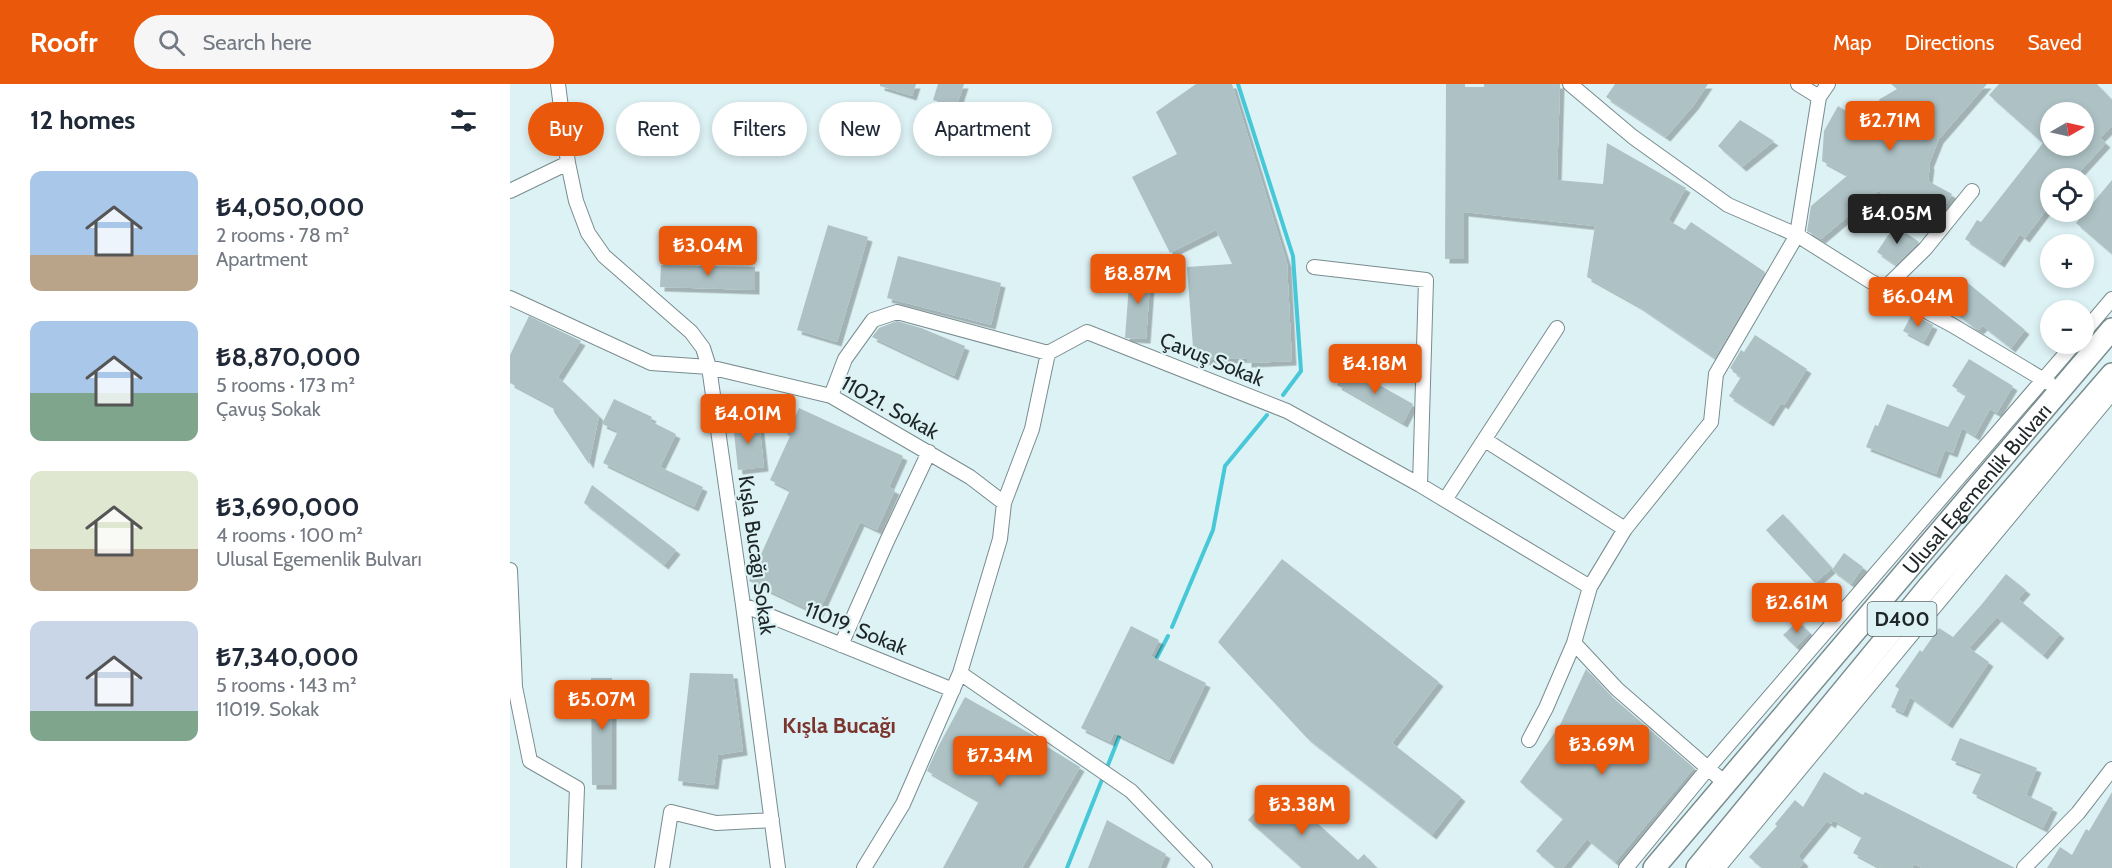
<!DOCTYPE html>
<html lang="en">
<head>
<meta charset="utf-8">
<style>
	body { margin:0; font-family:Cabin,sans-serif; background:#f6f6f7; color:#1f2937; height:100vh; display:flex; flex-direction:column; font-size:22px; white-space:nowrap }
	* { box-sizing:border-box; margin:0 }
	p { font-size:20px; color:#747a83 }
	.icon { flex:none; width:33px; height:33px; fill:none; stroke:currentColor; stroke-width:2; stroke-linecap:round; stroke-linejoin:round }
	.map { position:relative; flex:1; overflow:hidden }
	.panel { display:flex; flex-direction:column; background:#fff; width:510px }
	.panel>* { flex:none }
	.hud { position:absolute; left:18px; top:18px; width:570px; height:54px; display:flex; gap:12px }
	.needle { width:39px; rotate:81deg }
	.buttons { position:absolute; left:1530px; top:18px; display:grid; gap:12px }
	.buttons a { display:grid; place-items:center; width:54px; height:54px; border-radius:50%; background:#fff; box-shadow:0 3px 9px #0003; font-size:30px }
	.price { position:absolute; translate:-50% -51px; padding:0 14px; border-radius:6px; background:#ea580c; color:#fff; font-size:20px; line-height:39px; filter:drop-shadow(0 2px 3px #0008) }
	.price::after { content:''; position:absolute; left:50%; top:36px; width:18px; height:14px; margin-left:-9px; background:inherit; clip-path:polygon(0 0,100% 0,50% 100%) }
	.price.on { background:#222; color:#fff }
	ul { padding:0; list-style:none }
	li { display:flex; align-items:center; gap:18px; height:150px; padding:0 30px }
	li span { display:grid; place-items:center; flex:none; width:168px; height:120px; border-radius:12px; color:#555 }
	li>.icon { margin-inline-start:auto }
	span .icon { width:72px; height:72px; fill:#fffc; stroke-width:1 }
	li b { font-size:26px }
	h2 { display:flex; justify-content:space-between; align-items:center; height:72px; padding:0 30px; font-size:26px }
	.tag { padding:0 21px; border-radius:27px; background:#fff; box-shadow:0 3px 9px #0003; font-size:21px; line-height:54px }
	.tag.on { background:#ea580c; color:#fff }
	header { display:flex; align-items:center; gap:36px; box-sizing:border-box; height:84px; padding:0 30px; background:#ea580c; color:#fff }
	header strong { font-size:28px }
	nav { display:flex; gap:33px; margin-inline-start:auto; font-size:21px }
	.search { width:420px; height:54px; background:#f6f6f7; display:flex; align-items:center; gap:15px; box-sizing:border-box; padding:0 21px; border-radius:33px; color:#747a83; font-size:22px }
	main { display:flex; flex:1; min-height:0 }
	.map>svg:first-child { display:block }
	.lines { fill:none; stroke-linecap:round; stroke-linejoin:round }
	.stream { stroke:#47c8d8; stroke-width:4 }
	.building { fill:#aec2c5; fill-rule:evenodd; filter:url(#shadow) }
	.minor-casing { stroke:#798c8f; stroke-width:16 }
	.highway-casing { stroke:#798c8f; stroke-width:24 }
	.minor { stroke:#fff; stroke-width:14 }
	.highway { stroke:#fff; stroke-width:21 }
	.labels { text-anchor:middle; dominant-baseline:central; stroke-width:4.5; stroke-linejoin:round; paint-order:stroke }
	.shield { fill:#ddf2f5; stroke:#576365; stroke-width:1.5 }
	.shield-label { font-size:20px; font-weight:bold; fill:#1e2627 }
	.street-label { font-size:21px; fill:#1e2627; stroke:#ddf2f5 }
	.neighbourhood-label { font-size:22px; font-weight:bold; fill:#7b342e; stroke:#ddf2f5 }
</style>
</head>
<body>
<header>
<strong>Roofr</strong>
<div class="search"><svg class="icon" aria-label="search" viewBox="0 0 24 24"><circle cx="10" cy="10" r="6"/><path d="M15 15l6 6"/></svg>Search here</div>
<nav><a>Map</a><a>Directions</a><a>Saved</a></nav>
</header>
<main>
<section class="panel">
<h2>12 homes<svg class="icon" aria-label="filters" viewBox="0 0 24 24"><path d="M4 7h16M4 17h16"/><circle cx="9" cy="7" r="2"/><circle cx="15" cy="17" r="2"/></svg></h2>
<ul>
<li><span style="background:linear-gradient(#a9c7e8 70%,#b9a48a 0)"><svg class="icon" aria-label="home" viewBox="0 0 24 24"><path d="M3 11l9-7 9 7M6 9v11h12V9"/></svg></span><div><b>₺4,050,000</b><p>2 rooms · 78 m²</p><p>Apartment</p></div></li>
<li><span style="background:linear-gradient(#a9c7e8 60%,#7fa58c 0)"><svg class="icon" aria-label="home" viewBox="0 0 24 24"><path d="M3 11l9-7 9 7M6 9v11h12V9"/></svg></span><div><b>₺8,870,000</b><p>5 rooms · 173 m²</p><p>Çavuş Sokak</p></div></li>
<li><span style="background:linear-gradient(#dfe7d0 65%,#b9a48a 0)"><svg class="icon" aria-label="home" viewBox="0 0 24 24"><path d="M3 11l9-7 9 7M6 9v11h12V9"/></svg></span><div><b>₺3,690,000</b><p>4 rooms · 100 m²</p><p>Ulusal Egemenlik Bulvarı</p></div></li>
<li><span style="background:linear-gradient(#c9d6e8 75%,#7fa58c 0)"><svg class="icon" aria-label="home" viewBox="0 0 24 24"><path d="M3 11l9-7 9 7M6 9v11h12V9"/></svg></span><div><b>₺7,340,000</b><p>5 rooms · 143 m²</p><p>11019. Sokak</p></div></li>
</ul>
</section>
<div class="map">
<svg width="1602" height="784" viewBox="0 0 1602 784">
	<defs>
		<filter id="shadow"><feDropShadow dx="4.5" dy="4.5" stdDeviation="0" flood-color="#0004"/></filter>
	</defs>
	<rect width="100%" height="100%" fill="#ddf2f5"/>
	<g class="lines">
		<path class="stream" d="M728,0L783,172L791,287L773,311
			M662,543L703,446L715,382L757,331
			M644,579L658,552
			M596,686L611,648
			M557,784L593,693"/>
	</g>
	<path class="building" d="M370,0H406L402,12L370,2Z
		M428,0H454L446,24L423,16Z
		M686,0H722L777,179L782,277L737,279V274L684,277L677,183L722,180L706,146L660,169L622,93L667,70L646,28Z
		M936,0H955V3H974V0H1050L1047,96L1093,100L1097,59L1176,104L1158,136L1175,146L1181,138L1255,188L1205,274L1127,221L1077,193L1085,142L954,128V175H935Z
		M1105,0H1198L1184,21L1156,53L1096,13Z
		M1381,0H1477L1429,55L1419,80L1420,81L1418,97L1442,110L1426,137L1368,107L1311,155L1297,147L1301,122L1338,91L1312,77L1314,47L1328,22L1355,39L1370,15L1387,5Z
		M1489,0H1587L1602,16V42L1590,54L1596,59L1564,94H1540V121L1515,154L1510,150L1490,179L1455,155L1467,136L1471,138L1533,59L1479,11ZM1540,28H1574V62H1540Z
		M1230,36L1264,57L1232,83L1208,62Z
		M1602,96V170L1566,139Z
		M318,141L358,153L327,258L287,246Z
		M1385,141L1409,158L1386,181L1367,168Z
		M388,172L491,199L481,241L377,214Z
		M151,181L245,183V206L150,203Z
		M620,187L641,188L636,255L615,254Z
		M1453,195L1515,246L1501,264L1473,242L1469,246L1462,242L1434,219Z
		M1402,230L1423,241L1414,258L1393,247Z
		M19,232L71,257L48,293L89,332L79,380L44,328L43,322L0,299V271Z
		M387,237L411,244L455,262L444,292L362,253L369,244Z
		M1245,251L1297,285L1274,321L1271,319L1259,338L1219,312L1231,293L1222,287L1223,286L1220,284L1231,266L1234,268Z
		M1459,275L1503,302L1487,329L1480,325L1465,352L1452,344L1443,369L1435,366L1426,390L1356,363L1365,341L1368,342L1377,320L1438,343L1456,311L1442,302Z
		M837,283L903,320L893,339L827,301Z
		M104,315L142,333L140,337L166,350L150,383L193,403L184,423L93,379L108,347L92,340Z
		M289,324L393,372L379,403L385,406L367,446L350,438L308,530L239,497L280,406L260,396L280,352L277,351Z
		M249,337L254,383L228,386L223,339Z
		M82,401L166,466L154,481L74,419Z
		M1273,430L1322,484L1305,499L1256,446Z
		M1334,469L1353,483L1341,500L1322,486Z
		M772,475L929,598L882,659L951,713L922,751L797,654L708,558Z
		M1496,490L1516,506L1508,515L1550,550L1533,571L1487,533L1459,564L1479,578L1438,640L1400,613L1393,629L1381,623L1389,605L1385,602L1410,566L1412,568L1429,544L1443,553L1472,520Z
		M1288,537L1300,549L1286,563L1273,551Z
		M621,542L649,556L641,572L696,599L659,676L604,649L600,658L571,644Z
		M1076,585L1101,612L1184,684L1105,778L1077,755L1053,784H1046L1026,767L1053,735L1010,698L1050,641Z
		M180,589L223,590L233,667L208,671L204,701L168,697Z
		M81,594H102V701H82Z
		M455,613L528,654L526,656L570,683L512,784H433L469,717L417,687L428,663Z
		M1450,654L1527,684L1516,711L1543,724L1533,744L1462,709L1472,688L1441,676Z
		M1314,688L1353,711L1355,708L1505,784H1412L1404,780L1402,784H1371L1343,769L1352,752L1323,736L1321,740L1317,737L1288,772L1294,778L1289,784H1252L1239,773L1267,742L1265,740L1285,716L1293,723Z
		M767,703L848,776L854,770L867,784H792L738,736Z
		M1602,708V784H1537L1550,763L1562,771L1576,745L1579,747Z
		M597,736L656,770L650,784H578Z"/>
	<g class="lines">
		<g class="minor-casing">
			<path id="minor" d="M48,0L58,79L66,117L78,149L94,172L181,248L193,264L199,283L233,521L268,784
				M1288,0L1309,13
				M1318,0L1309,13L1287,151L1360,197L1442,241L1539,299
				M0,107L58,79
				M804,183L916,196L910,401
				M1374,205L1415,165L1462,107
				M0,214L141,279L199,283L321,312L460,393L494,419
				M1574,248L1602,215
				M321,312L335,275L363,236L387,228L538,269L577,248L777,327L910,401L1080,503
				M975,356L1115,445
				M935,416L1047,244
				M0,486L5,603L20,677L67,704L64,784
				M233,521L443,606
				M1064,559L1107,605L1215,699
				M331,561L377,457L419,368
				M450,589L621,707L695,784
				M1019,656L1036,624L1064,559L1080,503L1115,445L1201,338L1206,290L1287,151L1218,121L1123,53L1060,0
				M152,784L161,728L206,739L262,736
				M354,784L393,720L450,589L490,455L494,419L522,345L538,269
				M1116,784L1199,683L1564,260
				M1208,784L1602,309
				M1514,784L1568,729L1602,685"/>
		</g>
		<g class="highway-casing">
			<g id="highway">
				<path id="s1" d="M1144,784L1602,245"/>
				<path d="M1187,784L1419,502L1602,290"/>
			</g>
		</g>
		<use href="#minor" class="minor"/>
		<use href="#highway" class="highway"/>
	</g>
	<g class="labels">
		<rect class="shield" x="1357.5" y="518" width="69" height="34" rx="4.5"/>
		<g class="shield-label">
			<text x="1392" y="535">D400</text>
		</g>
		<g class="street-label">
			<text transform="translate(702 275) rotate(22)">Çavuş Sokak</text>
			<text transform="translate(380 323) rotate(29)">11021. Sokak</text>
			<text stroke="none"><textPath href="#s1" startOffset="498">Ulusal Egemenlik Bulvarı</textPath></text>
			<text transform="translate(247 471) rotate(82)">Kışla Bucağı Sokak</text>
			<text transform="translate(346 544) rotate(22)">11019. Sokak</text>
		</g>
		<g class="neighbourhood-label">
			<text x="329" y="641">Kışla Bucağı</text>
		</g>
	</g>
</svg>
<div class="buttons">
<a><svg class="needle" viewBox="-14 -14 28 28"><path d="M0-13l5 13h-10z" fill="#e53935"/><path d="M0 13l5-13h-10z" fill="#747a83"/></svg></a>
<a><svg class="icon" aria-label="locate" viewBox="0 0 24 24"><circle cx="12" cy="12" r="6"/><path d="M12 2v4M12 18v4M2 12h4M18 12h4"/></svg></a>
<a>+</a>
<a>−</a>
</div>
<b class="price" style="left:1380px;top:68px">₺2.71M</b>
<b class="price on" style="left:1387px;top:161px">₺4.05M</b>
<b class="price" style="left:198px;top:193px">₺3.04M</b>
<b class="price" style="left:628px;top:221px">₺8.87M</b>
<b class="price" style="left:1408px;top:244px">₺6.04M</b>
<b class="price" style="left:865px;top:311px">₺4.18M</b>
<b class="price" style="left:238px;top:361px">₺4.01M</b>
<b class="price" style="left:1287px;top:550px">₺2.61M</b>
<b class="price" style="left:92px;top:647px">₺5.07M</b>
<b class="price" style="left:1092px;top:692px">₺3.69M</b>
<b class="price" style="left:490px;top:703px">₺7.34M</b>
<b class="price" style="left:792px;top:752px">₺3.38M</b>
<div class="hud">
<a class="tag on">Buy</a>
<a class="tag">Rent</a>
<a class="tag">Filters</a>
<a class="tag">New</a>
<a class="tag">Apartment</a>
</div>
</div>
</main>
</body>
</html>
